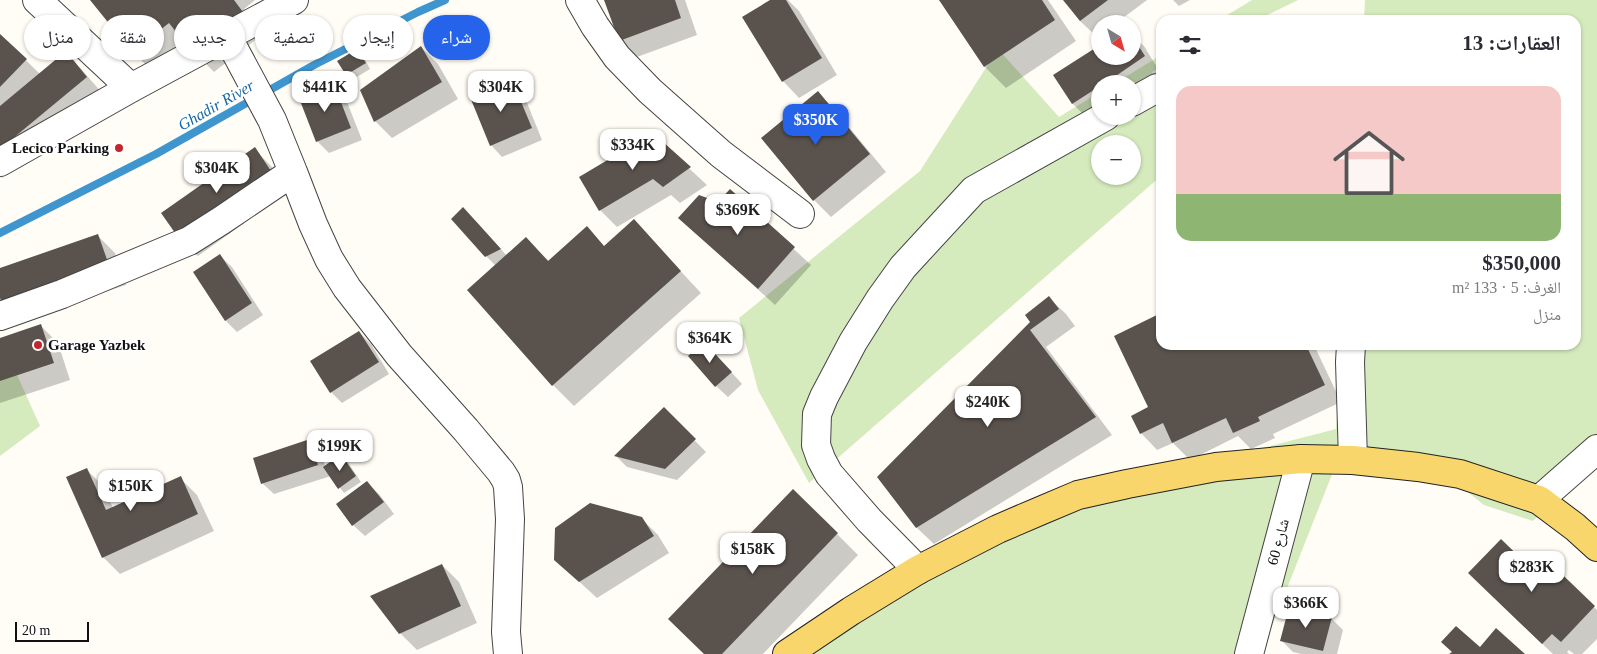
<!DOCTYPE html>
<html lang="ar">
<head>
<meta charset="utf-8">
<style>
	body { margin:0; font-family:"Times New Roman","Noto Naskh Arabic",serif; background:#f7f7f7; color:#2b2b33; direction:rtl; height:100vh; display:flex; flex-direction:column; font-size:19px; white-space:nowrap }
	* { box-sizing:border-box; margin:0 }
	p { font-size:16px; color:#7c7c81 }
	.icon { flex:none; width:28px; height:28px; fill:none; stroke:currentColor; stroke-width:2; stroke-linecap:round; stroke-linejoin:round }
	.map { position:relative; flex:1; overflow:hidden; direction:ltr }
	.sheet { position:absolute; left:1156px; top:15px; width:425px; height:335px; display:flex; flex-direction:column; background:#fff; border-radius:15px; box-shadow:0 1px 4px #0004; direction:rtl }
	.sheet>* { flex:none }
	.top-card { position:absolute; left:15px; top:15px; width:475px; height:45px; direction:rtl; display:flex; gap:10px }
	.needle { width:32px; rotate:143deg }
	.tools { position:absolute; left:1091px; top:15px; display:grid; gap:10px }
	.tools a { display:grid; place-items:center; width:50px; height:50px; border-radius:50%; background:#fff; box-shadow:0 1px 4px #0004; font-size:25px }
	.scale { position:absolute; left:15px; bottom:12px; width:74px; box-sizing:border-box; padding-left:5px; border:2px solid #111; border-top:0; font-size:14px; line-height:18px; white-space:nowrap; color:#111; -webkit-text-stroke:4px #fff; paint-order:stroke }
	.price { position:absolute; translate:-50% -42px; padding:0 11px; border-radius:10px; background:#fff; color:#222; font-size:16px; line-height:32px; filter:drop-shadow(0 1px 2px #0008) }
	.price::after { content:''; position:absolute; left:50%; top:30px; width:15px; height:11px; margin-left:-8px; background:inherit; clip-path:polygon(0 0,100% 0,50% 100%) }
	.price.selected { background:#2563eb; color:#fff }
	ul { padding:0; list-style:none }
	li { display:grid; align-content:center; gap:10px; height:265px; padding:0 20px }
	li+li { border-top:1px solid #e1e1e2 }
	li span { display:grid; place-items:center; height:155px; border-radius:15px; color:#555 }
	li>.icon { margin-inline-start:auto }
	span .icon { width:90px; height:90px; fill:#fffc; stroke-width:1 }
	li b { font-size:21px }
	h2 { display:flex; justify-content:space-between; align-items:center; height:60px; padding:0 20px; font-size:21px }
	.tag { padding:0 18px; border-radius:22px; background:#fff; box-shadow:0 1px 4px #0004; font-size:18px; line-height:45px }
	.tag.selected { background:#2563eb; color:#fff }
	.map>svg:first-child { display:block }
	.green { fill:#d5ebbd; fill-rule:evenodd }
	.shadow { fill:#0003 }
	.lines { fill:none; stroke-linecap:round; stroke-linejoin:round }
	.stream { stroke:#3f96cf; stroke-width:8 }
	.building { fill:#5a524d }
	.minor-casing { stroke:#444; stroke-width:30 }
	.major-casing { stroke:#222; stroke-width:30 }
	.minor { stroke:#fff; stroke-width:28 }
	.major { stroke:#f9d66b; stroke-width:28 }
	.poi-dot { fill:#c4262e; stroke:#fff; stroke-width:2 }
	.labels { text-anchor:middle; dominant-baseline:central; stroke-width:5; stroke-linejoin:round; paint-order:stroke }
	.poi-label { font-size:15px; font-weight:bold; fill:#111; stroke:#fff; text-anchor:end }
	.street-label { font-size:15px; fill:#111; stroke:#fff }
	.water-label { font-size:16px; font-style:italic; fill:#1768a6; stroke:#fff }
</style>
</head>
<body>
<div class="map">
<svg width="1597" height="654" viewBox="0 0 1597 654">
	<rect width="100%" height="100%" fill="#fffdf5"/>
	<path class="green" d="M1252,0H1298L1257,20H1219Z
		M1365,0H1597V454L1533,521L1484,505L1469,493L1435,474L1333,472L1261,654H775L1089,493L1336,429L1342,345H1576V20H1364Z
		M998,49L1059,117L1100,92V116H1132V84H1114L1161,55V67L1152,72L1161,95V176L809,483L758,390L739,318L920,171ZM1100,144H1132V176H1100Z
		M0,337L40,426L0,456Z"/>
	<path class="shadow" d="M92,0H255L244,9L263,34L214,72L193,51L154,73L133,52Z
		M605,0H685L697,35L637,57L620,40Z
		M772,0H788L799,11L837,75L799,98L783,81Z
		M940,0H1048L1076,41L1006,88L984,66Z
		M1065,0H1147L1115,24H1100V35L1097,37L1080,21Z
		M1173,0H1190L1179,6Z
		M0,35L40,74L66,53L82,70L103,94L2,178L0,176Z
		M1132,35L1144,46L1161,74L1132,92V84H1100V114L1089,120L1073,104L1055,76L1100,47V56H1132Z
		M421,47L438,64L458,99L392,138L375,121Z
		M357,51L363,56L370,69L352,80L347,74Z
		M512,82L523,93L542,140L502,157L491,145Z
		M333,86L345,97L362,140L329,153L317,141Z
		M818,93L835,110L886,172L831,217L814,200Z
		M653,135L707,185L680,203L671,195L617,227L600,210L581,178Z
		M254,149L271,166L289,191L198,256L181,239Z
		M730,190L811,265L775,305L680,218L719,203Z
		M475,220L507,256L526,239L549,261L586,228L605,247L634,221L701,293L574,406L553,385L496,266L486,256Z
		M98,236L115,253L126,285L20,320L0,294V269Z
		M220,256L232,267L263,315L237,332L225,320Z
		M1049,298L1066,314L1075,326L1046,347L1112,435L934,544L917,528L879,477L1032,322Z
		M1161,314V345H1314L1341,402L1273,434L1275,438L1251,449L1238,436L1190,460L1173,443L1157,450L1141,433L1150,408L1115,336Z
		M41,326L58,343L70,380L0,403V339Z
		M359,332L371,344L389,374L342,403L331,392Z
		M716,355L742,384L728,397L716,386Z
		M664,409L706,452L677,480L627,467L616,456Z
		M309,441L321,452L325,466L341,455L347,461L361,482L344,493L331,476L274,494L262,483Z
		M86,469L103,486L113,508L180,478L197,495L214,531L120,574L103,557Z
		M367,483L379,494L394,514L365,536L353,525Z
		M641,518L658,535L669,553L597,598L573,576Z
		M837,534L858,555L763,654H705Z
		M1542,557L1597,610V639L1582,654H1574L1569,650L1567,652L1569,654H1553L1486,590L1531,569Z
		M442,565L459,582L477,623L417,650L400,633Z
		M1331,618L1343,630L1337,654H1301L1293,652L1282,641Z"/>
	<g class="lines">
		<path class="stream" d="M0,233L156,154L314,65L418,12L445,0"/>
	</g>
	<path class="building" d="M90,0H234L243,12L192,52L169,23L132,52Z
		M604,0H675L681,18L619,41Z
		M770,0H786L822,58L782,82L742,17Z
		M939,0H1042L1055,20L984,67Z
		M1063,0H1108L1080,21Z
		M0,34L27,59L0,87Z
		M1132,36L1145,56L1104,84H1100V86L1072,104L1053,75L1100,45V56H1132Z
		M421,46L442,82L374,122L360,90Z
		M357,49L366,63L346,75L337,61Z
		M66,51L87,77L0,149V106Z
		M512,80L532,128L490,146L470,97Z
		M334,84L351,128L316,142L299,98Z
		M818,91L870,154L813,201L761,138Z
		M653,133L691,167L663,187L653,179L599,211L579,177Z
		M255,147L273,174L180,240L161,213Z
		M730,189L795,247L758,289L678,218L699,195L718,202Z
		M463,207L501,249L485,257L451,219Z
		M634,219L681,271L552,386L467,290L526,237L548,261L587,226L604,246Z
		M98,234L110,268L2,304L0,298V268Z
		M220,254L252,303L225,321L193,272Z
		M1049,296L1059,309L1030,330L1096,417L916,528L877,477L1030,322L1025,315Z
		M1161,313V345H1306L1325,385L1258,417L1260,421L1233,433L1226,418L1172,443L1163,423L1140,434L1131,416L1148,407L1114,336Z
		M41,324L54,363L0,381V338Z
		M359,331L379,362L330,393L310,361Z
		M704,342L732,372L715,387L688,356Z
		M664,407L696,439L665,469L614,456Z
		M310,439L318,465L261,484L253,458Z
		M341,454L356,476L338,489L323,467Z
		M87,468L106,510L181,476L198,514L102,558L66,477Z
		M367,481L384,502L352,526L336,504Z
		M793,489L838,533L722,654H704L668,619Z
		M590,503L642,517L654,536L579,582L554,560L555,528Z
		M1501,539L1531,568L1542,555L1595,606L1561,642L1552,634L1542,644L1468,573Z
		M442,564L461,606L399,634L370,596Z
		M1289,607L1332,617L1323,651L1280,641Z
		M1456,626L1480,647L1496,628L1525,654H1449L1452,652L1441,642Z"/>
	<g class="lines">
		<g class="minor-casing">
			<path id="minor" d="M37,0L131,88
				M580,0L595,26L617,57L650,91L721,154L800,214
				M1132,102L1157,88
				M0,162L131,88L294,0
				M293,172L313,224L329,259L347,288L399,355L466,430L501,472L506,480L508,487L510,519L506,632L508,654
				M0,316L62,294L189,241L222,220L293,172L272,120L227,36
				M1351,345L1350,362L1353,460
				M1539,500L1597,449
				M918,570L869,520L829,474L821,459L816,445L817,414L824,397L853,342L880,299L903,267L974,190L1106,116
				M1249,654L1301,459"/>
		</g>
		<g class="major-casing">
			<path id="major" d="M787,654L851,611L918,570L998,529L1040,511L1078,495L1127,484L1216,467L1301,459L1353,460L1418,467L1460,474L1539,500L1575,527L1597,547"/>
		</g>
		<use href="#minor" class="minor"/>
		<use href="#major" class="major"/>
	</g>
	<g class="poi-dot">
		<circle cx="119" cy="148" r="5"/>
		<circle cx="38" cy="345" r="5"/>
	</g>
	<g class="labels">
		<g class="poi-label">
			<text x="109" y="148">Lecico Parking</text>
			<text x="48" y="345" text-anchor="start">Garage Yazbek</text>
		</g>
		<g class="street-label">
			<text transform="translate(1278 542) rotate(-75)">شارع 60</text>
		</g>
		<g class="water-label">
			<text transform="translate(216 105) rotate(-30)">Ghadir River</text>
		</g>
	</g>
</svg>
<div class="tools">
<a><svg class="needle" viewBox="-14 -14 28 28"><path d="M0-13l5 13h-10z" fill="#e53935"/><path d="M0 13l5-13h-10z" fill="#7c7c81"/></svg></a>
<a>+</a>
<a>−</a>
</div>
<div class="scale">20 m</div>
<b class="price" style="left:325px;top:113px">$441K</b>
<b class="price" style="left:501px;top:113px">$304K</b>
<b class="price selected" style="left:816px;top:146px">$350K</b>
<b class="price" style="left:633px;top:171px">$334K</b>
<b class="price" style="left:217px;top:194px">$304K</b>
<b class="price" style="left:738px;top:236px">$369K</b>
<b class="price" style="left:710px;top:364px">$364K</b>
<b class="price" style="left:988px;top:428px">$240K</b>
<b class="price" style="left:340px;top:472px">$199K</b>
<b class="price" style="left:131px;top:512px">$150K</b>
<b class="price" style="left:753px;top:575px">$158K</b>
<b class="price" style="left:1532px;top:593px">$283K</b>
<b class="price" style="left:1306px;top:629px">$366K</b>
<div class="top-card">
<a class="tag selected">شراء</a>
<a class="tag">إيجار</a>
<a class="tag">تصفية</a>
<a class="tag">جديد</a>
<a class="tag">شقة</a>
<a class="tag">منزل</a>
</div>
<section class="sheet">
<h2>العقارات: 13<svg class="icon" aria-label="filters" viewBox="0 0 24 24"><path d="M4 7h16M4 17h16"/><circle cx="9" cy="7" r="2"/><circle cx="15" cy="17" r="2"/></svg></h2>
<ul>
<li><span style="background:linear-gradient(#f6c9c9 70%,#8fb573 0)"><svg class="icon" aria-label="home" viewBox="0 0 24 24"><path d="M3 11l9-7 9 7M6 9v11h12V9"/></svg></span><div><b>$350,000</b><p>الغرف: 5 · 133 m²</p><p>منزل</p></div></li>
</ul>
</section>
</div>
</body>
</html>
